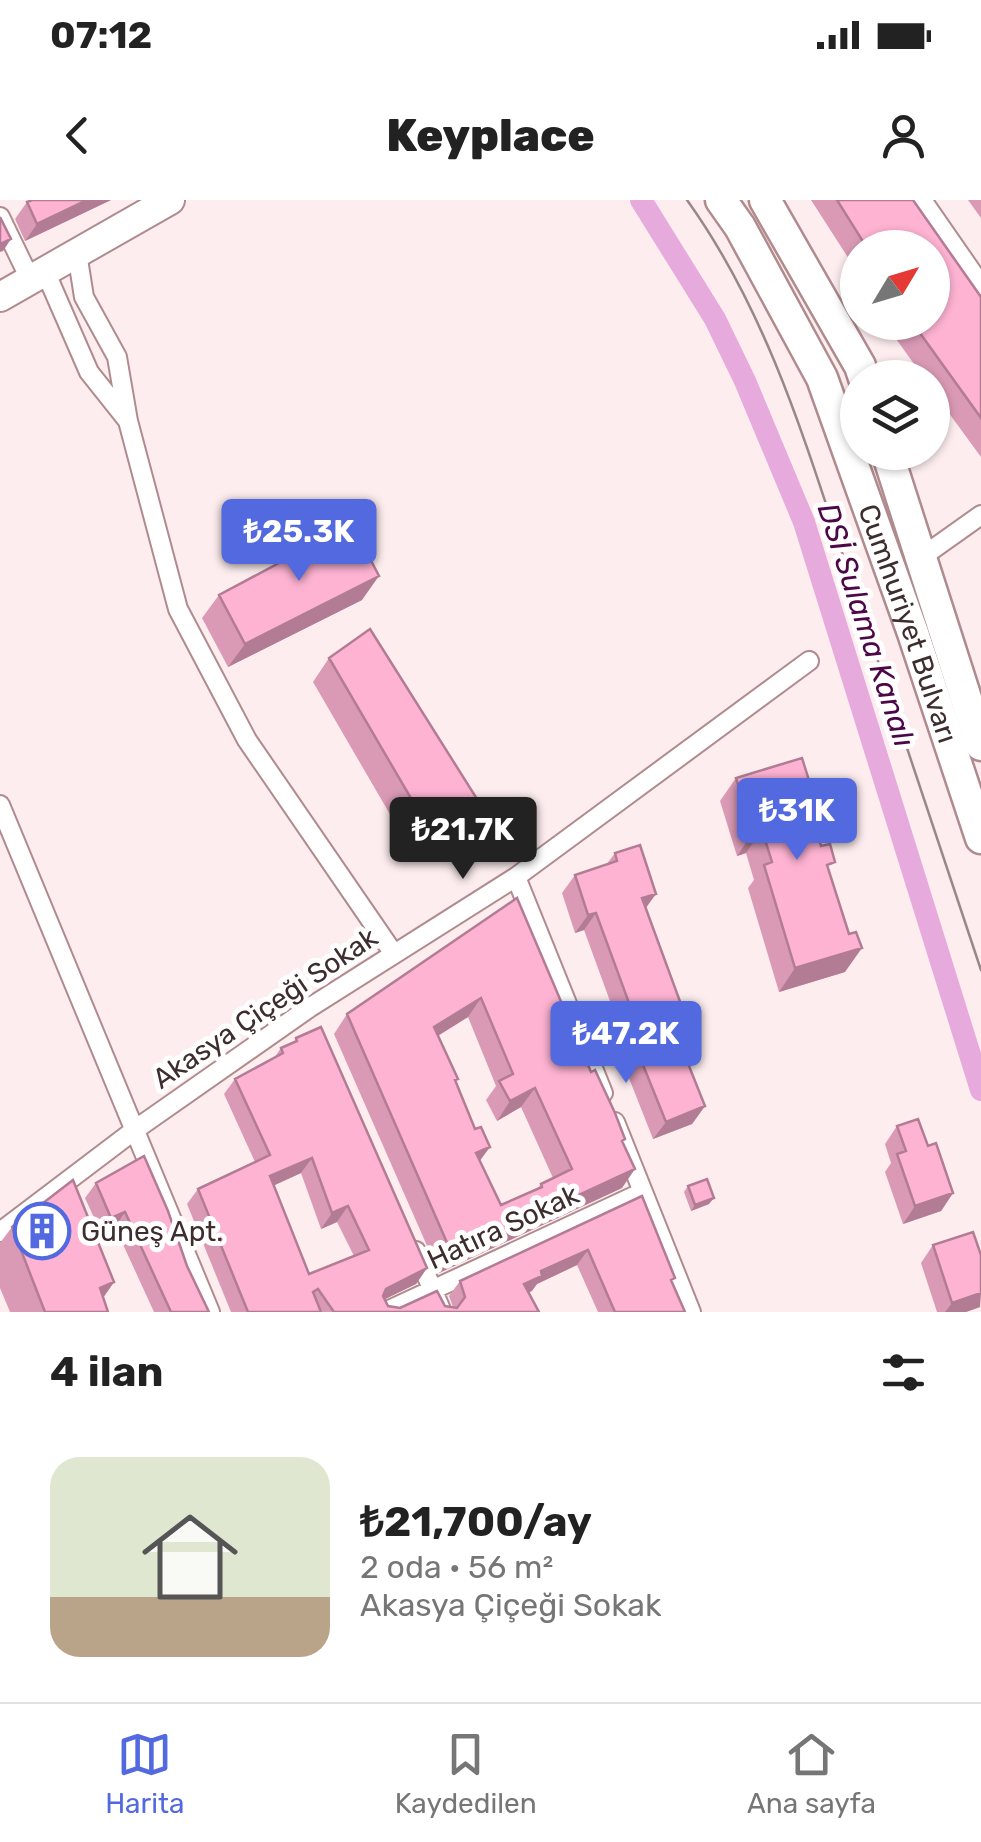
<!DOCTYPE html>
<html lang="tr">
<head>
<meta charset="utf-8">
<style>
	body { margin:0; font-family:Rubik,sans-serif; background:#f2f2f2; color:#222; height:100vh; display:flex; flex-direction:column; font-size:38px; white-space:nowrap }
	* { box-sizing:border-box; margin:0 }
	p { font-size:32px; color:#767676 }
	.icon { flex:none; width:55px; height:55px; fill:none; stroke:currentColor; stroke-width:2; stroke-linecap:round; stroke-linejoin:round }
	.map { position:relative; height:1112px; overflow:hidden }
	.side { display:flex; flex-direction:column; background:#fff; flex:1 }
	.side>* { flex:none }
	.needle { width:65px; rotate:52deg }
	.fabs { position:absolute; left:840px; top:30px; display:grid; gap:20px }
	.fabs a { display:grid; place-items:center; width:110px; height:110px; border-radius:50%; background:#fff; box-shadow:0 2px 8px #0004; font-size:50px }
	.price { position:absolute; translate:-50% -85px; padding:0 22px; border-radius:10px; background:#5369df; color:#fff; font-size:32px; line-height:65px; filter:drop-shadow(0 2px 5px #0008) }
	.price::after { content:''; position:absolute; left:50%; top:60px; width:30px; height:22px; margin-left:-15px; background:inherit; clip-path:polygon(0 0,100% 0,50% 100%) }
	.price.active { background:#222; color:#fff }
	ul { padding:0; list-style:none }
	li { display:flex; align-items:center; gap:30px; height:250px; padding:0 50px }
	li+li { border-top:2px solid #e0e0e0 }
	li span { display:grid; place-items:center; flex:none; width:280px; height:200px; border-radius:30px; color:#555 }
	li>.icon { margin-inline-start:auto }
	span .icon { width:120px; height:120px; fill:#fffc; stroke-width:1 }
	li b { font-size:42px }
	h2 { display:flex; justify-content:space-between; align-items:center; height:120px; padding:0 50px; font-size:42px }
	.status { display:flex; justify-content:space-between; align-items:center; height:70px; padding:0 50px; background:#fff; direction:ltr }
	.status svg { height:28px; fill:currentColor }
	header { display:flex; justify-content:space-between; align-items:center; height:130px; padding:0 50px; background:#fff; font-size:45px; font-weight:800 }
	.tab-bar { display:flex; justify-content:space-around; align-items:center; height:140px; border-top:2px solid #e0e0e0; background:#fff; font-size:28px; color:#767676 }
	.tab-bar a { display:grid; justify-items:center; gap:5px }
	.tab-bar .active { color:#5369df }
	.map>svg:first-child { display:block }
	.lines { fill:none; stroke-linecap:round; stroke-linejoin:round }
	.canal { stroke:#e6aadc; stroke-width:22 }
	.minor-casing { stroke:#b08b8e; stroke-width:22 }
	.secondary-casing { stroke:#b08b8e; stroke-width:32 }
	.primary-casing { stroke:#b08b8e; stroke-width:35 }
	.minor { stroke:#fff; stroke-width:18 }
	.secondary { stroke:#fff; stroke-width:28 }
	.primary { stroke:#fff; stroke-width:30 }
	.tram { stroke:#98888a; stroke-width:2.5 }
	.wall { fill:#da9ab5; fill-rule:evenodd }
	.shaded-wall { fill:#b27d94 }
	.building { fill:#feb3d3; stroke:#b27d94; stroke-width:2.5; fill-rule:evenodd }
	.labels { text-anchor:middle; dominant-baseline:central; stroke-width:10; stroke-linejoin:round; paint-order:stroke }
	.street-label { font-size:28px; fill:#3d2d2f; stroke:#fff }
	.poi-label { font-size:28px; fill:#3d2d2f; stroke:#fff; text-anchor:start }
	.water-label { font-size:30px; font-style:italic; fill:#4d0647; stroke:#fff }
</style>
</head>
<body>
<div class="status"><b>07:12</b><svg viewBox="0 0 49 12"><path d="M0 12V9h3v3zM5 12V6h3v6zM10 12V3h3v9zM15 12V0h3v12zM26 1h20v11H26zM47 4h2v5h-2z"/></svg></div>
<header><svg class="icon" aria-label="back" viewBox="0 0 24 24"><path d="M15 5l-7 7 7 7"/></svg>Keyplace<svg class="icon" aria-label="person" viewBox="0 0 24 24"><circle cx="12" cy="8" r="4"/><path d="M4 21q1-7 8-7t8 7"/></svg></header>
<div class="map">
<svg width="981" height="1112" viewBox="0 0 981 1112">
	<rect width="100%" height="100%" fill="#fdedee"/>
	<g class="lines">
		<path class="canal" d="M641,0L715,119L745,181L804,322L981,890"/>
		<g class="minor-casing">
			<path id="minor" d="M922,0L981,85
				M0,17L30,79
				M45,71L89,172L128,221L117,157L84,97L77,53
				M128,221L178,409L247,540L394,754
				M919,359L981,315
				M0,605L210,1112
				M516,677L603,893
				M615,922L691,1112
				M0,1032L136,929L309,808L516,677L809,461
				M416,1051L442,1112
				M385,1112L643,992"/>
		</g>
		<g class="secondary-casing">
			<path id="secondary" d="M0,97L170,0"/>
		</g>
		<g class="primary-casing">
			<g id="primary">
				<path id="s1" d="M721,0L740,27L822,178L913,433L981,638"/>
				<path d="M765,0L860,166L864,178"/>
				<path d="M887,252L981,545"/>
			</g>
		</g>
		<use href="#minor" class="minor"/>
		<use href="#secondary" class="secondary"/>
		<use href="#primary" class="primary"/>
		<path class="tram" d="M687,0C768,113 806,244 849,374C893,506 937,638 981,770"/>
	</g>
	<path class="wall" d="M32,0H111L25,41L15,19L27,2Z
		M811,0H913L981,97V257L932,190V178H924L884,122H932V48H858V73Z
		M968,0H981V18Z
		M219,395L362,400L228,467L202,418Z
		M329,458L461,623L409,647L313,482Z
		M736,578L812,616L829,671L845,772L779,792L748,688L754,680L746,653L737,656L720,601Z
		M615,653L646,708L689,826L679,840L705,906L692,924L653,939L627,873L633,864L584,730L575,733L562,693L575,675L606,665Z
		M517,698L591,872L623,942L622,988L439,1073L334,834L347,814ZM468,817L496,886L486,900L497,921L521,907L553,978L541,984L537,989L501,1005L480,961L475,929L438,836Z
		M296,838L427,1068L416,1084L385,1099L388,1106L400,1108L445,1106L453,1107L449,1096L460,1081L642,996L672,1082L685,1112H598L577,1065L537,1084L529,1092L539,1112H231L187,1004L198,989L255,962L224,894L235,879L274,858L281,848L292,844ZM301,973L321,1029L337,1022L354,1056L309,1074L273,986Z
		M897,926L953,993L941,1011L903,1024L885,972L891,963L885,944Z
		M96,983L187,1066L209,1112H154L115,1027L101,1033L85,998Z
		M688,986L709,1004L691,1011L684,992Z
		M12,1027L114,1082L103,1098L108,1112H10L0,1088V1043Z
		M933,1045L981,1055L980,1107L966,1112H937L921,1063Z"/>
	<path class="shaded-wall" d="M87,0H111L25,41L37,24Z
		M11,39L3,51L0,52V44Z
		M379,376L362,400L228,467L245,444Z
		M477,599L461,623L409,647L426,624Z
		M762,630L746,653L737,656L753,632Z
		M656,694L643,712L642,698Z
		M596,713L584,730L575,733L588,715Z
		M862,748L845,772L779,792L795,768Z
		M481,798L468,817L421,846L434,827Z
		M689,826L676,844L675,831Z
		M535,888L521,907L497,921L510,901Z
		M705,906L692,924L653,939L666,922Z
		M490,947L476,966V953Z
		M312,958L301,973L259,992L270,976Z
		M635,969L622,988L439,1073L452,1054Z
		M953,993L941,1011L903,1024L915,1006Z
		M714,998L709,1004L691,1011L695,1005Z
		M348,1006L337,1022L321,1029L332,1013Z
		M125,1012L115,1027L101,1033L111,1018Z
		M588,1050L577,1065L537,1084L532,1091L514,1100L524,1084L541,1071Z
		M427,1068L416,1084L375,1104L386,1089Z
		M114,1082L93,1112L100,1088Z
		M981,1093L980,1107L966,1112H945L952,1103Z"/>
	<path class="building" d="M32,0H87L37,24L27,2Z
		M837,0H913L981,97V218L912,122H932V48H867Z
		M0,17L11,39L0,44Z
		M352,324L379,376L245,444L219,395Z
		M370,429L477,599L426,624L329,458Z
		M802,558L818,609L811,611L821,646L830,644L835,662L827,665L849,734L856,732L862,748L795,768L764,665L772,662L762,630L753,632L736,578Z
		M640,645L656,694L642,698L689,826L675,831L705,906L666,922L639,855L647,852L596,713L588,715L575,675L617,661L615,653Z
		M517,698L591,872L595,870L615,913L625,939L622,941L635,969L452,1054L347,814ZM481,798L513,874L499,881L510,901L535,888L572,969L541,984L542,987L501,1005L476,953L490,947L481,927L475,929L455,880L458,879L434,827Z
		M321,827L427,1068L386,1089L383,1096L388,1106L400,1108L437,1091L445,1106L457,1108L465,1097L460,1081L642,996L675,1078L671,1080L685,1112H615L588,1050L541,1071L542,1076L524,1084L539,1112H334L318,1089L313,1092L321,1112H248L198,989L270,955L235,879L283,853L281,848L297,841L296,838ZM312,958L332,1013L348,1006L369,1050L309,1074L270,976Z
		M918,919L928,946L936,943L953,993L915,1006L897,954L906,951L897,926Z
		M144,956L168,1011L187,1066L209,1112H171L125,1012L111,1018L96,983Z
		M707,979L714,998L695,1005L688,986Z
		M73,980L114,1082L100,1088L108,1112H45L12,1027Z
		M973,1032L981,1055V1093L952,1103L933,1045Z"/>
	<defs>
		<g id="building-ring" transform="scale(2.875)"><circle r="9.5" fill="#fff" stroke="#5369df" stroke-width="1.5"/><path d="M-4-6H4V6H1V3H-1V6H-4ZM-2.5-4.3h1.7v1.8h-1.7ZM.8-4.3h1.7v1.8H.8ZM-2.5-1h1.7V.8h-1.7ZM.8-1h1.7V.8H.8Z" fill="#5369df"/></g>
	</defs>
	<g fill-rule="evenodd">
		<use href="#building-ring" x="42" y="1031"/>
	</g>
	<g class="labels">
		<g class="street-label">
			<text stroke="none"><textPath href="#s1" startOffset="465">Cumhuriyet Bulvarı</textPath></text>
			<text transform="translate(265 808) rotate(-34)">Akasya Çiçeği Sokak</text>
			<text transform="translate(503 1027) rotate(-25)">Hatıra Sokak</text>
		</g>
		<g class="poi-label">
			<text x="81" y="1031">Güneş Apt.</text>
		</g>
		<g class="water-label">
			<text transform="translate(866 425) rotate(72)">DSİ Sulama Kanalı</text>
		</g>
	</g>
</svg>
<div class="fabs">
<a><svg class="needle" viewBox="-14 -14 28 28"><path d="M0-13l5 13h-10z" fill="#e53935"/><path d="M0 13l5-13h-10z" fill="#767676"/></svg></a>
<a><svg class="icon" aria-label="layers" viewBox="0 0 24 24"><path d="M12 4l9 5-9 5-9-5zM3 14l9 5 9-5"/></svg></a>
</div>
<b class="price" style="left:299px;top:384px">₺25.3K</b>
<b class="price" style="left:797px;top:663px">₺31K</b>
<b class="price active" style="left:463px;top:682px">₺21.7K</b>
<b class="price" style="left:626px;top:886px">₺47.2K</b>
</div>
<section class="side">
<h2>4 ilan<svg class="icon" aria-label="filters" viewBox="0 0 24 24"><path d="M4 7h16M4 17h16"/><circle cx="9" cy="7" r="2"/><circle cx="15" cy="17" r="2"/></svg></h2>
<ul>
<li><span style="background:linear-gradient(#dfe7d0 70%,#b9a48a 0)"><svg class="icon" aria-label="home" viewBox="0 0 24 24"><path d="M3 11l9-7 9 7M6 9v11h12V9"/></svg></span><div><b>₺21,700/ay</b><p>2 oda · 56 m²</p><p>Akasya Çiçeği Sokak</p></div></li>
</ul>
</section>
<nav class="tab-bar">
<a class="active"><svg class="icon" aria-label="map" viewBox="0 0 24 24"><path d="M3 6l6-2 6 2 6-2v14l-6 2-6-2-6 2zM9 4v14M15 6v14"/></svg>Harita</a>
<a><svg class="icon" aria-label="saved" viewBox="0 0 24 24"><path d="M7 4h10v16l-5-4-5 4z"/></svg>Kaydedilen</a>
<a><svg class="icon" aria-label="home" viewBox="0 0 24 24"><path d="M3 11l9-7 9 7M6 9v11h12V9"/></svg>Ana sayfa</a>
</nav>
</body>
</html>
